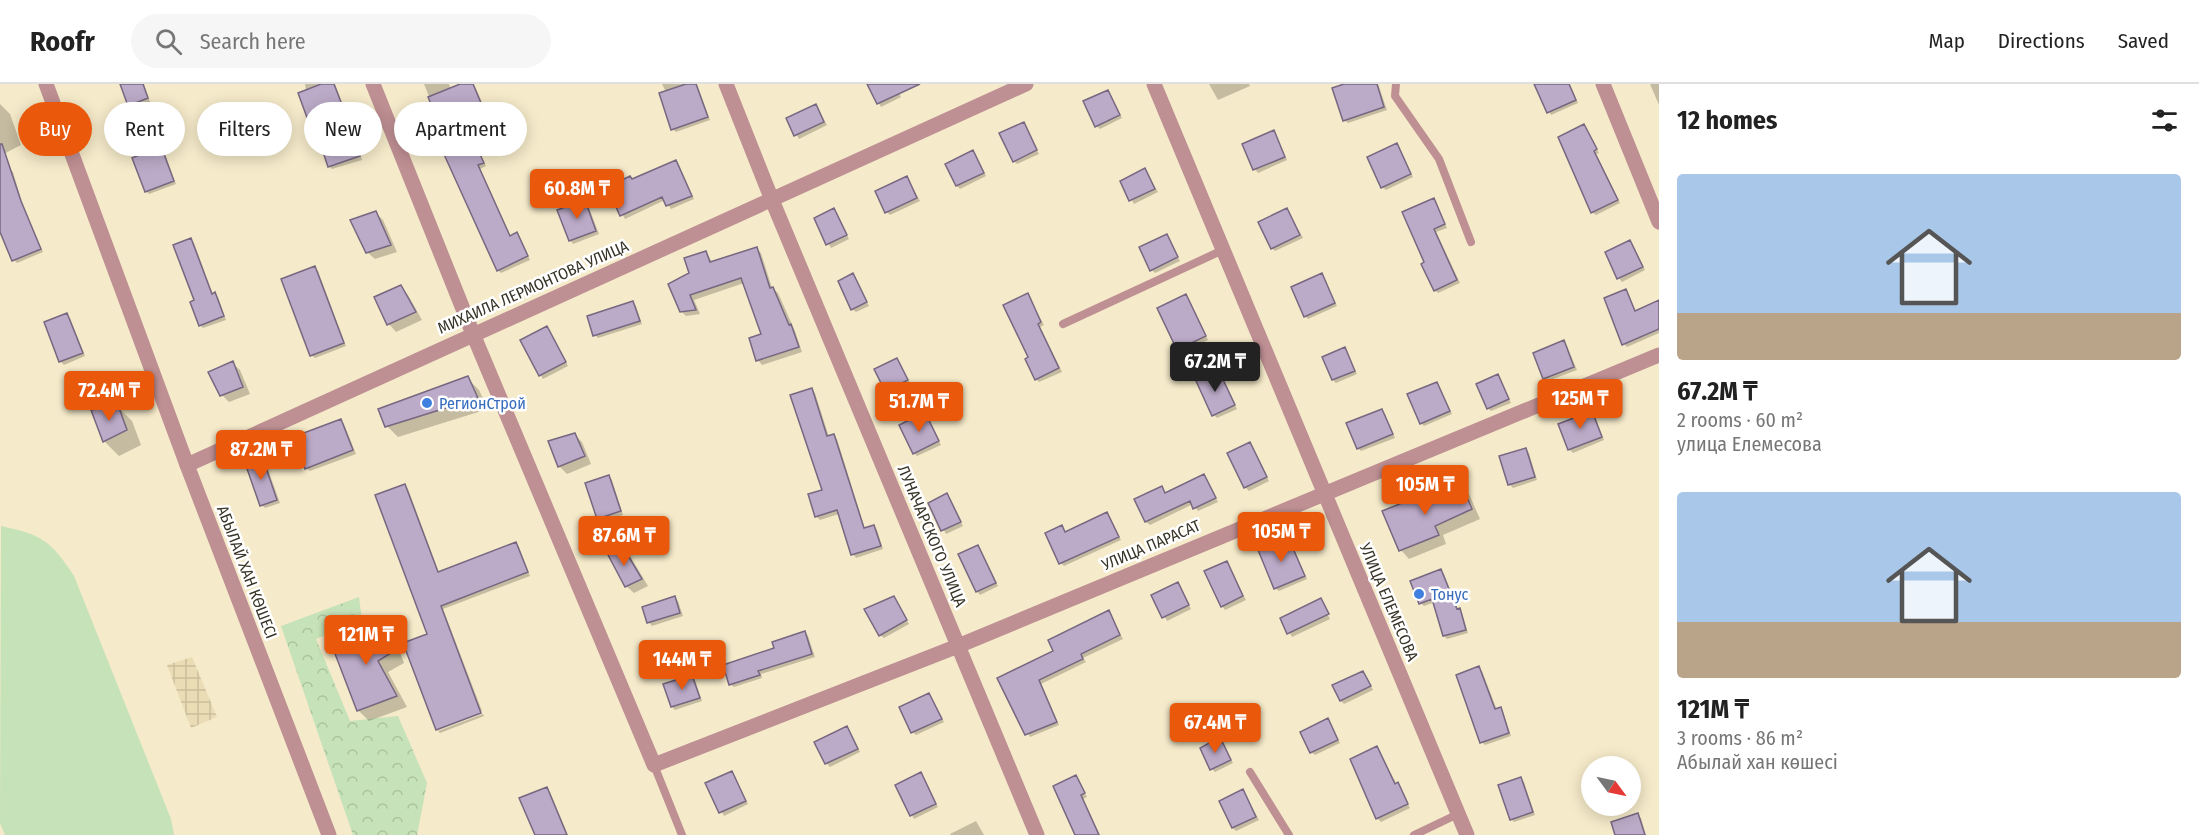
<!DOCTYPE html>
<html lang="en">
<head>
<meta charset="utf-8">
<style>
	body { margin:0; font-family:"Fira Sans Condensed",sans-serif; background:#f6f6f6; color:#222; height:100vh; display:flex; flex-direction:column; font-size:22px; white-space:nowrap }
	* { box-sizing:border-box; margin:0 }
	p { font-size:20px; color:#767676 }
	.icon { flex:none; width:33px; height:33px; fill:none; stroke:currentColor; stroke-width:2; stroke-linecap:round; stroke-linejoin:round }
	.map { position:relative; flex:1; overflow:hidden }
	.sheet { display:flex; flex-direction:column; background:#fff; width:540px }
	.sheet>* { flex:none }
	.guide { position:absolute; left:18px; top:18px; width:570px; height:54px; display:flex; gap:12px }
	.needle { width:39px; rotate:123deg }
	.controls { position:absolute; left:1581px; top:672px; display:grid; gap:12px }
	.controls a { display:grid; place-items:center; width:60px; height:60px; border-radius:50%; background:#fff; box-shadow:0 3px 15px #0003; font-size:30px }
	.price { position:absolute; translate:-50% -51px; padding:0 14px; border-radius:6px; background:#ea580c; color:#fff; font-size:20px; line-height:39px; filter:drop-shadow(0 2px 3px #0008) }
	.price::after { content:''; position:absolute; left:50%; top:36px; width:18px; height:14px; margin-left:-9px; background:inherit; clip-path:polygon(0 0,100% 0,50% 100%) }
	.price.current { background:#222; color:#fff }
	ul { padding:0; list-style:none }
	li { display:grid; align-content:center; gap:12px; height:318px; padding:0 18px }
	li span { display:grid; place-items:center; height:186px; border-radius:6px; color:#555 }
	li>.icon { margin-inline-start:auto }
	span .icon { width:108px; height:108px; fill:#fffc; stroke-width:1 }
	li b { font-size:26px }
	h2 { display:flex; justify-content:space-between; align-items:center; height:72px; padding:0 18px; font-size:26px }
	.chip { padding:0 21px; border-radius:27px; background:#fff; box-shadow:0 3px 15px #0003; font-size:21px; line-height:54px }
	.chip.current { background:#ea580c; color:#fff }
	header { display:flex; align-items:center; gap:36px; box-sizing:border-box; height:84px; padding:0 30px; background:#fff; border-bottom:2px solid #e0e0e0 }
	header strong { font-size:28px }
	nav { display:flex; gap:33px; margin-inline-start:auto; font-size:21px }
	.search { width:420px; height:54px; background:#f6f6f6; display:flex; align-items:center; gap:15px; box-sizing:border-box; padding:0 21px; border-radius:33px; color:#767676; font-size:22px }
	main { display:flex; flex:1; min-height:0 }
	.map>svg:first-child { display:block }
	.industrial { fill:url(#industrial-grid) }
	.forest { fill:url(#forest-crowns) }
	.pitch { fill:#c6e2b8 }
	.shadow { fill:#0003 }
	.building { fill:#bcabc8; stroke:#776781; stroke-width:1.5 }
	.lines { fill:none; stroke-linecap:round; stroke-linejoin:round }
	.service { stroke:#be8f93; stroke-width:8 }
	.minor { stroke:#be8f93; stroke-width:15 }
	.tertiary { stroke:#be8f93; stroke-width:15 }
	.shop-dot { fill:#3f7fe0; stroke:#fff; stroke-width:2 }
	.labels { text-anchor:middle; dominant-baseline:central; stroke-width:5; stroke-linejoin:round; paint-order:stroke }
	.street-label { font-size:16px; fill:#383427; stroke:#fff }
	.shop-label { font-size:16px; fill:#366cbe; stroke:#fff; text-anchor:start }
</style>
</head>
<body>
<header>
<strong>Roofr</strong>
<div class="search"><svg class="icon" aria-label="search" viewBox="0 0 24 24"><circle cx="10" cy="10" r="6"/><path d="M15 15l6 6"/></svg>Search here</div>
<nav><a>Map</a><a>Directions</a><a>Saved</a></nav>
</header>
<main>
<div class="map">
<svg width="1659" height="751" viewBox="0 0 1659 751">
	<defs>
		<pattern id="industrial-grid" width="8" height="8" patternUnits="userSpaceOnUse" patternTransform="scale(1.5)"><rect width="8" height="8" fill="#eaddb5"/><path d="M0 4h8M4 0v8" fill="none" stroke="#c9be9c"/></pattern>
		<pattern id="forest-crowns" width="20" height="18" patternUnits="userSpaceOnUse" patternTransform="scale(1.5)"><rect width="20" height="18" fill="#c6e2b8"/><path d="M2 6a3 3 0 1 1 6 0M12 15a3 3 0 1 1 6 0" fill="none" stroke="#abc29e"/></pattern>
	</defs>
	<rect width="100%" height="100%" fill="#f5eac9"/>
	<path class="industrial" d="M192,573L217,633L191,644L167,581Z"/>
	<path class="forest" d="M359,513L362,537L316,555L350,637L398,632L427,699L417,751H353L281,542Z"/>
	<path class="pitch" d="M1,442C42,451 50,456 74,492L171,735L174,751H5L0,739Z"/>
	<path class="shadow" d="M122,0H144L150,18L133,24L130,21Z
		M305,0H335L346,29L314,41L311,38Z
		M424,0H449L451,5L464,0H474L485,25L444,42L439,37Z
		M662,0H697L710,36L676,48L673,45L666,8Z
		M869,0H895L901,13L881,23Z
		M1209,0H1249L1250,2L1218,16Z
		M1349,0H1378L1387,26L1348,39L1344,36Z
		M1536,0H1570L1578,19L1551,31Z
		M1650,0H1659V21Z
		M1108,8L1122,34L1100,45L1097,42Z
		M0,20L10,30L21,61L0,72Z
		M816,21L827,41L799,55L788,35Z
		M1023,40L1039,70L1017,80L1014,77Z
		M1584,42L1599,69L1596,70L1620,119L1596,131L1592,128Z
		M1274,48L1287,76L1258,89L1255,85Z
		M472,54L486,82L480,85L511,153L517,150L520,154L530,176L501,189L498,186Z
		M354,56L357,59L362,76L332,85L329,82Z
		M1396,61L1413,93L1386,106L1382,103Z
		M160,64L164,67L176,100L149,110L146,107Z
		M973,68L986,92L960,105L957,102Z
		M676,77L679,81L694,115L671,125L665,116L625,135L609,104Z
		M10,85L13,88L23,122L43,168L17,179L14,176L0,120V89Z
		M1145,86L1158,108L1134,120L1122,97Z
		M907,94L920,117L890,131L887,128Z
		M1433,116L1447,144L1436,148L1460,199L1438,209L1435,206L1426,179Z
		M585,117L588,121L599,150L573,160L570,156Z
		M834,126L849,155L831,164L816,135Z
		M1287,126L1303,154L1275,167L1272,164Z
		M376,129L383,136L397,168L375,175L367,168Z
		M1166,152L1180,177L1155,189L1152,186Z
		M190,156L194,159L213,211L218,213L226,236L203,244L200,241L196,217Z
		M1630,157L1645,186L1622,198L1619,194Z
		M756,164L761,169L772,204L778,209L795,247L802,268L762,281L758,276L763,251L744,199L694,216L700,230L686,232L681,227L691,190L706,168L712,178Z
		M314,184L318,187L346,262L315,274L311,271Z
		M853,191L869,222L856,228L852,225Z
		M1321,191L1337,222L1308,235L1305,232Z
		M401,203L408,211L422,236L396,248L389,240L376,214Z
		M1626,207L1636,228L1659,223V249L1627,263L1624,260Z
		M1027,211L1044,241L1040,243L1062,288L1039,298L1036,295L1030,274Z
		M1186,212L1208,256L1182,268L1178,265Z
		M633,218L636,222L642,240L598,254L595,251Z
		M67,231L70,234L85,272L64,281L60,277Z
		M547,244L568,282L543,295L522,257Z
		M1564,258L1567,262L1577,286L1548,297L1545,294Z
		M1344,265L1357,290L1336,299L1333,296Z
		M897,276L910,299L889,309L886,306Z
		M232,279L240,286L250,310L229,318L222,311Z
		M1218,288L1237,325L1217,334L1214,331Z
		M1498,292L1511,319L1491,327L1488,324Z
		M467,294L479,306L488,325L398,353L387,342Z
		M1437,299L1452,330L1424,342L1421,339Z
		M811,306L815,309L829,353L834,351L837,355L865,445L873,442L877,446L883,465L856,474L853,470L839,430L820,436L817,433L810,411L824,407Z
		M117,322L132,337L141,361L119,372L104,357Z
		M1382,327L1385,330L1395,354L1361,367L1358,364Z
		M1592,329L1595,332L1604,356L1573,369L1569,365Z
		M925,330L941,361L917,372L914,369Z
		M341,336L344,340L356,370L310,387L306,384Z
		M575,351L582,358L591,380L567,390L559,382Z
		M1250,360L1269,397L1249,407L1245,403Z
		M1525,365L1529,369L1537,396L1513,404L1509,400Z
		M262,374L265,377L280,419L265,424L262,421Z
		M1204,392L1218,418L1198,427L1193,420L1150,441L1146,438L1136,416L1162,404L1167,410Z
		M609,393L612,396L623,431L601,438L598,435Z
		M1460,401L1469,410L1480,435L1443,451L1446,460L1409,475L1401,466L1421,412L1425,416Z
		M404,402L408,405L439,489L516,459L519,463L530,492L443,525L482,627L437,644L429,551Z
		M947,411L963,442L946,450L930,419Z
		M1107,430L1121,456L1064,482L1061,479L1062,443L1066,449Z
		M1288,454L1291,458L1307,495L1279,507L1275,504Z
		M978,462L998,502L980,511L977,507Z
		M623,465L630,472L648,502L634,509L626,502Z
		M1226,478L1246,516L1225,526L1222,522Z
		M1441,487L1444,490L1458,526L1462,529L1468,549L1447,555L1444,552L1435,518L1424,522L1421,519Z
		M1178,500L1191,525L1167,537L1153,511Z
		M674,514L678,517L683,532L652,542L649,538Z
		M894,514L909,540L884,554L880,551Z
		M1321,518L1330,535L1292,553L1282,535Z
		M1108,528L1123,555L1083,574L1086,578L1041,600L1059,641L1030,653L999,594L1055,568Z
		M381,540L393,551L404,579L388,588L407,623L369,637L358,626Z
		M805,548L808,552L815,573L761,590L762,594L734,603L730,600L776,565Z
		M1478,584L1482,587L1497,626L1500,625L1503,628L1511,652L1485,661L1482,658Z
		M1363,588L1373,606L1344,620L1341,617Z
		M692,593L695,596L702,617L675,626L672,623Z
		M929,610L944,638L916,651L913,648Z
		M483,630L484,632L440,649L438,647Z
		M1327,636L1340,659L1315,671L1311,668Z
		M847,644L860,668L830,683L826,679Z
		M1220,655L1233,679L1215,688L1212,685Z
		M1377,664L1410,724L1381,738L1377,734L1352,676Z
		M731,689L748,720L724,732L707,700Z
		M921,690L938,723L914,735L897,701Z
		M1076,693L1087,713L1083,715L1100,751H1076Z
		M1521,695L1524,698L1535,731L1514,738L1511,735Z
		M547,705L550,708L568,751H536Z
		M1243,707L1259,736L1236,747L1233,744Z
		M1637,731L1641,734L1646,751H1617Z
		M976,737L984,751H951L950,750Z"/>
	<path class="building" d="M120,0H143L148,14L128,22Z
		M321,0H334L344,26L309,39L298,9Z
		M460,0H473L481,19L438,37L428,13Z
		M686,0H696L708,33L671,46L659,9Z
		M867,0H920L877,20Z
		M1344,0H1377L1384,23L1343,37L1332,4Z
		M1534,0H1569L1576,16L1547,29Z
		M1108,6L1120,31L1095,43L1083,17Z
		M816,20L824,38L794,52L786,34Z
		M1024,38L1037,66L1013,78L999,49Z
		M1584,40L1597,65L1594,67L1618,116L1591,129L1558,53Z
		M1274,46L1285,73L1253,86L1242,60Z
		M472,53L484,79L478,81L510,152L517,148L528,172L497,187L442,66Z
		M354,54L360,72L328,83L322,65Z
		M1397,59L1411,90L1381,104L1367,73Z
		M0,60H2L21,117L41,165L12,177L0,148Z
		M161,62L174,97L145,108L132,74Z
		M973,66L984,89L956,102L945,80Z
		M676,76L692,112L666,122L662,113L620,132L607,103L630,92L632,95Z
		M1145,84L1155,105L1129,117L1120,97Z
		M907,92L917,114L885,129L875,107Z
		M1434,114L1445,140L1434,145L1457,196L1434,207L1421,180L1424,178L1402,128Z
		M585,116L596,147L569,157L557,126Z
		M834,124L847,151L826,161L814,134Z
		M1287,124L1300,151L1271,165L1258,138Z
		M376,127L391,161L366,169L350,136Z
		M1167,150L1178,173L1150,187L1139,163Z
		M191,154L212,210L215,208L224,232L199,242L190,218L194,216L173,161Z
		M1630,156L1643,183L1617,195L1605,168Z
		M757,163L770,204L773,203L789,241L791,240L799,263L756,277L749,254L761,250L741,194L690,211L696,226L680,228L668,200L689,189L684,174L706,167L710,178Z
		M315,182L344,259L310,272L281,195Z
		M853,189L867,218L851,226L838,197Z
		M1322,189L1335,219L1304,233L1291,203Z
		M401,201L416,228L387,241L374,213Z
		M1626,205L1635,227L1659,216V245L1622,261L1604,214Z
		M1028,209L1041,238L1038,240L1059,284L1035,296L1025,275L1028,273L1003,221Z
		M1186,210L1206,252L1177,266L1157,224Z
		M633,217L640,237L593,252L587,232Z
		M67,229L83,269L59,278L44,238Z
		M547,242L566,278L539,292L520,256Z
		M1564,256L1574,283L1543,295L1533,269Z
		M1345,263L1355,287L1332,296L1322,273Z
		M897,274L908,296L885,307L874,285Z
		M233,277L243,303L220,312L208,288Z
		M1219,287L1235,321L1212,332L1196,297Z
		M1498,290L1509,315L1487,325L1476,300Z
		M468,292L478,314L385,343L378,325Z
		M1437,298L1450,327L1420,340L1407,310Z
		M812,304L827,352L834,350L864,444L874,441L881,462L851,471L837,426L815,433L808,410L822,406L790,311Z
		M118,321L127,346L103,358L91,326Z
		M1382,325L1393,350L1357,365L1346,339Z
		M1592,327L1602,353L1568,366L1558,340Z
		M925,328L939,357L913,370L899,341Z
		M341,335L353,366L305,385L293,353Z
		M575,349L585,372L558,383L548,357Z
		M1250,358L1267,393L1244,404L1227,369Z
		M1526,364L1535,393L1508,401L1499,372Z
		M262,372L277,416L260,422L245,379Z
		M1204,390L1216,414L1193,425L1190,417L1145,438L1134,415L1162,402L1165,409Z
		M609,391L621,427L597,435L585,399Z
		M1461,399L1472,425L1435,442L1439,451L1399,467L1382,427L1422,411L1424,415Z
		M405,400L438,488L516,458L528,488L441,522L481,629L436,646L403,559L427,550L375,411Z
		M947,409L961,438L941,447L928,419Z
		M1107,428L1119,453L1059,480L1045,449L1062,441L1065,448Z
		M1288,453L1305,492L1274,505L1258,466Z
		M978,461L996,499L976,508L958,470Z
		M623,463L642,495L625,503L607,469Z
		M1227,477L1243,512L1221,523L1204,487Z
		M1441,485L1457,525L1460,524L1466,546L1443,552L1432,515L1419,520L1410,497Z
		M1178,498L1189,521L1162,534L1151,511Z
		M675,512L680,529L647,539L642,523Z
		M894,512L907,536L879,552L864,525Z
		M1321,514L1329,530L1287,550L1280,534Z
		M1109,526L1120,551L1081,570L1083,575L1039,596L1057,638L1025,651L997,594L1053,567L1048,556Z
		M382,538L394,567L378,577L397,612L357,627L332,562Z
		M805,547L812,570L758,587L760,591L729,601L723,581L774,564L772,558Z
		M1479,582L1495,625L1501,623L1509,649L1480,659L1456,591Z
		M1363,587L1371,602L1340,617L1332,601Z
		M692,591L700,614L671,623L663,600Z
		M929,609L942,635L911,649L899,623Z
		M1328,634L1338,656L1310,669L1300,648Z
		M847,642L858,665L825,680L814,658Z
		M1220,653L1231,676L1210,686L1200,664Z
		M1377,662L1395,700L1398,698L1408,720L1376,735L1350,675Z
		M732,687L746,717L719,729L705,699Z
		M921,688L936,720L910,732L895,701Z
		M1076,691L1085,709L1081,711L1099,751H1075L1053,702Z
		M1521,693L1533,728L1510,736L1498,701Z
		M547,703L567,751H535L519,714Z
		M1243,705L1256,733L1232,744L1219,717Z
		M1638,729L1645,751H1615L1611,738Z"/>
	<g class="lines">
		<path class="service" d="M1396,0L1395,12L1439,75L1471,158
			M1063,240L1223,166
			M654,681L682,751
			M1250,688L1289,751
			M1414,751L1458,730"/>
		<path class="minor" d="M373,0L473,250L654,681L958,562L1659,271
			M726,0L772,116L1037,751
			M1154,0L1467,751
			M1603,0L1659,138
			M187,381L1026,0"/>
		<path class="tertiary" d="M46,0L187,381L329,751"/>
	</g>
	<g class="shop-dot">
		<circle cx="427" cy="319" r="6"/>
		<circle cx="1419" cy="510" r="6"/>
	</g>
	<g class="labels">
		<g class="street-label">
			<text transform="translate(533 203) rotate(-24)">МИХАИЛА ЛЕРМОНТОВА УЛИЦА</text>
			<text transform="translate(932 452) rotate(67)">ЛУНАЧАРСКОГО УЛИЦА</text>
			<text transform="translate(1151 461) rotate(-23)">УЛИЦА ПАРАСАТ</text>
			<text transform="translate(247 488) rotate(69)">АБЫЛАЙ ХАН КӨШЕСІ</text>
			<text transform="translate(1389 518) rotate(67)">УЛИЦА ЕЛЕМЕСОВА</text>
		</g>
		<g class="shop-label">
			<text x="439" y="319">РегионСтрой</text>
			<text x="1431" y="510">Тонус</text>
		</g>
	</g>
</svg>
<div class="controls">
<a><svg class="needle" viewBox="-14 -14 28 28"><path d="M0-13l5 13h-10z" fill="#e53935"/><path d="M0 13l5-13h-10z" fill="#767676"/></svg></a>
</div>
<b class="price" style="left:577px;top:136px">60.8M ₸</b>
<b class="price current" style="left:1215px;top:309px">67.2M ₸</b>
<b class="price" style="left:109px;top:338px">72.4M ₸</b>
<b class="price" style="left:1580px;top:346px">125M ₸</b>
<b class="price" style="left:919px;top:349px">51.7M ₸</b>
<b class="price" style="left:261px;top:397px">87.2M ₸</b>
<b class="price" style="left:1425px;top:432px">105M ₸</b>
<b class="price" style="left:1281px;top:479px">105M ₸</b>
<b class="price" style="left:624px;top:483px">87.6M ₸</b>
<b class="price" style="left:366px;top:582px">121M ₸</b>
<b class="price" style="left:682px;top:607px">144M ₸</b>
<b class="price" style="left:1215px;top:670px">67.4M ₸</b>
<div class="guide">
<a class="chip current">Buy</a>
<a class="chip">Rent</a>
<a class="chip">Filters</a>
<a class="chip">New</a>
<a class="chip">Apartment</a>
</div>
</div>
<section class="sheet">
<h2>12 homes<svg class="icon" aria-label="filters" viewBox="0 0 24 24"><path d="M4 7h16M4 17h16"/><circle cx="9" cy="7" r="2"/><circle cx="15" cy="17" r="2"/></svg></h2>
<ul>
<li><span style="background:linear-gradient(#a9c7e8 75%,#b9a48a 0)"><svg class="icon" aria-label="home" viewBox="0 0 24 24"><path d="M3 11l9-7 9 7M6 9v11h12V9"/></svg></span><div><b>67.2M ₸</b><p>2 rooms · 60 m²</p><p>улица Елемесова</p></div></li>
<li><span style="background:linear-gradient(#a9c7e8 70%,#b9a48a 0)"><svg class="icon" aria-label="home" viewBox="0 0 24 24"><path d="M3 11l9-7 9 7M6 9v11h12V9"/></svg></span><div><b>121M ₸</b><p>3 rooms · 86 m²</p><p>Абылай хан көшесі</p></div></li>
</ul>
</section>
</main>
</body>
</html>
